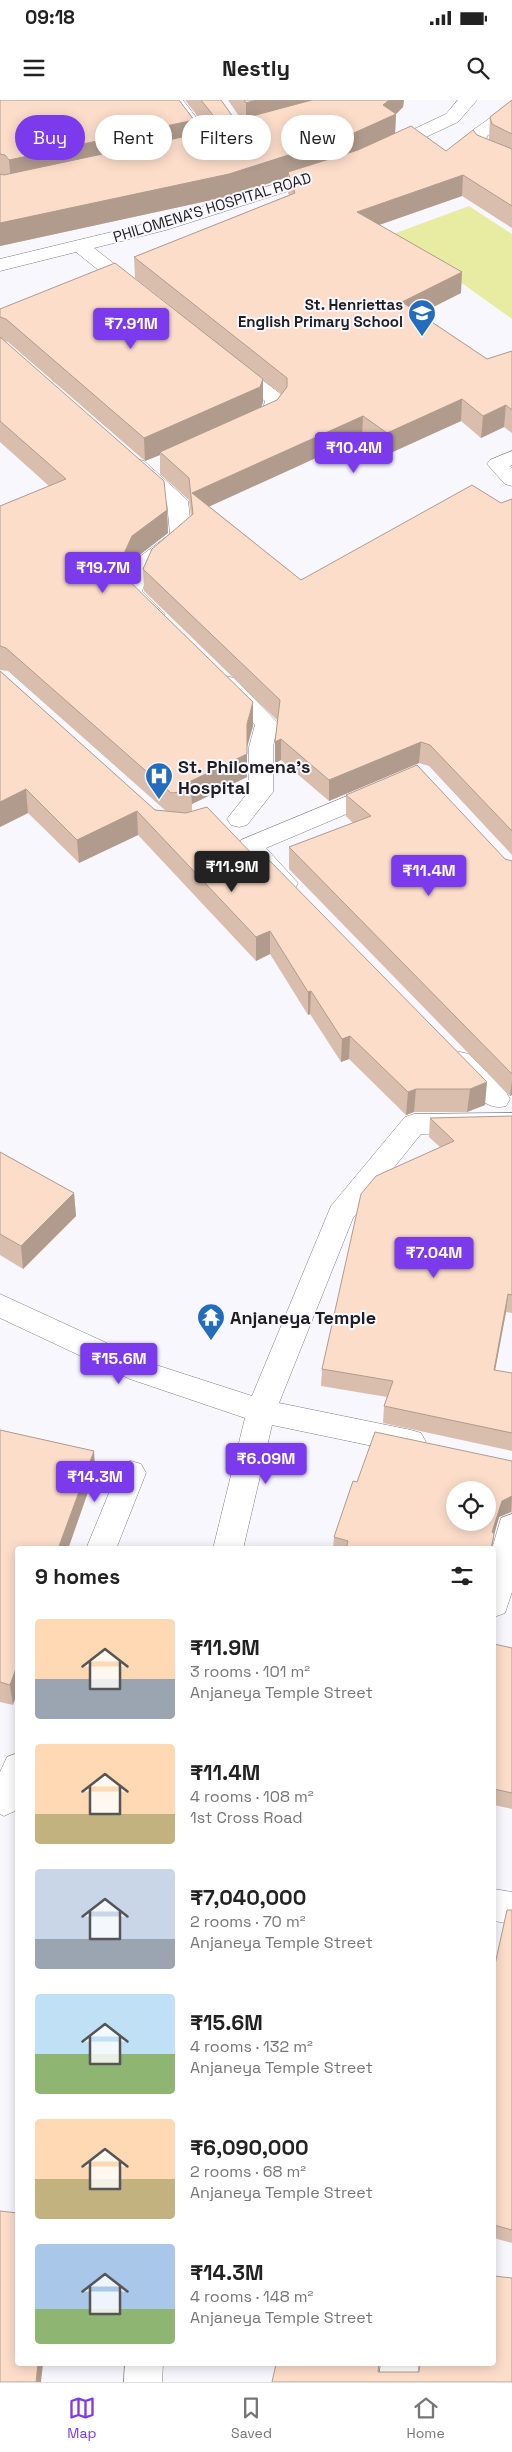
<!DOCTYPE html>
<html lang="en">
<head>
<meta charset="utf-8">
<style>
	body { margin:0; font-family:"Space Grotesk",sans-serif; background:#f2f2f2; color:#222; height:100vh; display:flex; flex-direction:column; font-size:19px; white-space:nowrap }
	* { box-sizing:border-box; margin:0 }
	p { font-size:16px; color:#767676 }
	.icon { flex:none; width:28px; height:28px; fill:none; stroke:currentColor; stroke-width:2; stroke-linecap:round; stroke-linejoin:round }
	.map { position:relative; flex:1; overflow:hidden }
	.details { position:absolute; left:15px; top:1446px; width:481px; height:820px; display:flex; flex-direction:column; background:#fff; border-radius:5px; box-shadow:0 2px 12px #0003 }
	.details>* { flex:none }
	.guide { position:absolute; left:15px; top:15px; width:482px; height:45px; display:flex; gap:10px }
	.tools { position:absolute; left:446px; top:1381px; display:grid; gap:10px }
	.tools a { display:grid; place-items:center; width:50px; height:50px; border-radius:50%; background:#fff; box-shadow:0 2px 12px #0003; font-size:25px }
	.price { position:absolute; translate:-50% -42px; padding:0 11px; border-radius:5px; background:#7c3aed; color:#fff; font-size:16px; line-height:32px; filter:drop-shadow(0 1px 2px #0008) }
	.price::after { content:''; position:absolute; left:50%; top:30px; width:15px; height:11px; margin-left:-8px; background:inherit; clip-path:polygon(0 0,100% 0,50% 100%) }
	.price.on { background:#222; color:#fff }
	ul { padding:0; list-style:none }
	li { display:flex; align-items:center; gap:15px; height:125px; padding:0 20px }
	li span { display:grid; place-items:center; flex:none; width:140px; height:100px; border-radius:5px; color:#555 }
	li>.icon { margin-inline-start:auto }
	span .icon { width:60px; height:60px; fill:#fffc; stroke-width:1 }
	li b { font-size:21px }
	h2 { display:flex; justify-content:space-between; align-items:center; height:60px; padding:0 20px; font-size:21px }
	.chip { padding:0 18px; border-radius:22px; background:#fff; box-shadow:0 2px 12px #0003; font-size:18px; line-height:45px }
	.chip.on { background:#7c3aed; color:#fff }
	.status { display:flex; justify-content:space-between; align-items:center; height:35px; padding:0 25px; background:#fff; direction:ltr }
	.status svg { height:14px; fill:currentColor }
	header { display:flex; justify-content:space-between; align-items:center; height:65px; padding:0 20px; background:#fff; font-size:22px; font-weight:700 }
	.dock { display:flex; justify-content:space-around; align-items:center; height:70px; border-top:1px solid #e0e0e0; background:#fff; font-size:14px; color:#767676 }
	.dock a { display:grid; justify-items:center; gap:2px }
	.dock .on { color:#7c3aed }
	.map>svg:first-child { display:block }
	.green { fill:#e8eca3 }
	.lines { fill:none; stroke-linecap:round; stroke-linejoin:round }
	.minor-casing { stroke:#7f7d85; stroke-width:1 }
	.minor { fill:#fff; fill-rule:evenodd }
	.wall { fill:#d9beae; fill-rule:evenodd }
	.shaded-wall { fill:#b09b8d }
	.building { fill:#fcddca; stroke:#b09b8d; fill-rule:evenodd }
	.labels { text-anchor:middle; dominant-baseline:central; stroke-width:4; stroke-linejoin:round; paint-order:stroke }
	.far-street-label { font-size:15px; fill:#1e1d21; stroke:#f9f7fe }
	.far-poi-label { font-size:15px; font-weight:bold; fill:#1e1d21; stroke:#f9f7fe; text-anchor:end }
	.poi-label { font-size:18px; font-weight:bold; fill:#1e1d21; stroke:#f9f7fe; text-anchor:start }
</style>
</head>
<body>
<div class="status"><b>09:18</b><svg viewBox="0 0 49 12"><path d="M0 12V9h3v3zM5 12V6h3v6zM10 12V3h3v9zM15 12V0h3v12zM26 1h20v11H26zM47 4h2v5h-2z"/></svg></div>
<header><svg class="icon" aria-label="menu" viewBox="0 0 24 24"><path d="M4 6h16M4 12h16M4 18h16"/></svg>Nestly<svg class="icon" aria-label="search" viewBox="0 0 24 24"><circle cx="10" cy="10" r="6"/><path d="M15 15l6 6"/></svg></header>
<div class="map">
<svg width="512" height="2282" viewBox="0 0 512 2282">
	<rect width="100%" height="100%" fill="#f9f7fe"/>
	<path class="green" d="M469,106L512,134V219L393,134Z"/>
	<g class="lines">
		<g class="minor-casing">
			<path id="minor" d="M165,0H183L218,46L215,50L189,55L183,54L180,50L183,46L197,43Z
				M458,0H477L458,22L392,53H380L377,49L380,45L446,14Z
				M512,6V19L487,36L486,42L489,46L512,57V69L476,54L468,42L473,30L506,7Z
				M323,69L329,70L332,74L329,78L166,130L94,148L141,185L144,189L141,193H127L76,152L0,171V159L153,122Z
				M233,261L240,263L282,295C296,315 260,332 244,328L241,324L244,320L262,312L265,301L226,271L223,267L226,263Z
				M512,351V365L510,366L512,368V386L505,384L487,364L490,360Z
				M137,359L144,361L184,397L188,401L192,436L151,469L142,491L165,514L162,519C145,523 129,506 120,492L134,461L170,434L167,403L127,365L130,361Z
				M226,576L234,578L278,623L273,647V692L247,725L239,727L231,725L227,719L249,691V647L255,625L215,583L218,578Z
				M381,682L389,684L393,690L389,696L266,748L298,783L295,789L286,791L277,789L238,746L241,740Z
				M460,952L469,954L506,992L510,999L506,1006C483,1013 465,983 451,968L447,961L451,954Z
				M512,1013V1033L421,1034L353,1118L279,1303L411,1330L421,1333L426,1342L421,1351L411,1354L272,1325L243,1449H213L245,1318L130,1279L0,1218V1194L150,1263L252,1296L331,1106L405,1017L414,1014Z
				M131,1361L141,1364L146,1373L116,1449H86L121,1364Z
				M512,1414V1492L505,1513L494,1517V1449H492L501,1418Z
				M18,1653V1707L15,1711L4,1716L0,1714V1672L7,1657Z
				M494,1789L512,1792V1824L494,1821Z
				M125,2264H163L162,2282H124Z
				M381,2264H419L416,2282H378Z"/>
		</g>
		<use href="#minor" class="minor"/>
	</g>
	<path class="wall" d="M0,0L195,34L209,31L185,0H221L233,17L241,19L228,0H404L403,7L396,14L395,33L446,51L477,35L489,40V38L490,17L512,0V128L462,96L379,125L461,193L420,214L487,259L512,251V333L504,327L481,338L461,321L386,355L362,337L209,406L301,480L512,399V755L429,666L419,663L329,701L281,660L275,663L277,620L144,491L143,469L191,416L189,400L160,374V355L145,361L8,242L4,241L167,410L168,433L133,460L125,477L253,626L247,647V677L192,704V712L256,758L485,1005L467,1012H414L406,1015L349,959L341,962L310,914L308,915L270,854L256,861L138,735L79,763L28,713L0,727V571L155,710L166,711L8,571L0,570V406L49,386L0,342V209L178,212L135,178L134,157L289,95L288,93V77L230,96L0,146ZM263,280L281,294L277,300L261,307L263,302Z
		M346,695L505,759L512,761V995L510,996L289,769V747L353,723L346,716Z
		M512,1016V1213L506,1212L495,1270L512,1273V1351L383,1323L384,1306L387,1297L321,1286L322,1269L440,1047L429,1037L430,1018Z
		M0,1052L74,1093L76,1116L23,1169L0,1155Z
		M0,1330L94,1351L95,1372L68,1449H18L13,1605L0,1602Z
		M512,1361V1413L511,1412L499,1417L494,1435L492,1449H333L334,1437L357,1382Z
		M494,1544L512,1548V1709L494,1705Z
		M512,1810V2143L494,2138V1869Z"/>
	<path class="shaded-wall" d="M256,0H325L246,25V3Z
		M389,0H404L403,7L396,14L395,36L344,59L288,72V77L230,96L0,146V123L383,5Z
		M194,20L195,42L11,82L9,60Z
		M463,75L462,96L356,133L357,112Z
		M462,172L461,193L401,223L402,202Z
		M263,279V302L260,311L160,352V355L145,361L144,338Z
		M462,299L461,321L386,355L387,333Z
		M506,305L504,327L481,338L483,316Z
		M363,316L362,337L193,414L192,393Z
		M167,410L168,433L133,460L118,492L117,469L132,436Z
		M253,602V626L247,647V677L192,704L191,691L185,684L247,624Z
		M281,639V660L275,663V642Z
		M421,642L419,663L329,701V680Z
		M26,689L28,713L0,727V702Z
		M137,711L138,735L79,763L77,740Z
		M270,831V854L256,861V837Z
		M311,891L310,914L308,915V892Z
		M350,936L349,959L341,962L342,939Z
		M512,980V995L510,996Z
		M487,982L485,1005L467,1012L470,989Z
		M416,989L414,1012L406,1015L408,992Z
		M74,1093L76,1116L23,1169L21,1146Z
		M508,1194L506,1212L492,1287L494,1270Z
		M94,1351L95,1372L68,1449H58Z
		M512,1396L511,1412L499,1417L494,1435L492,1449H491L492,1432L502,1401Z
		M18,1563V1591L13,1605L10,1585Z
		M38,2264H43L41,2282H36Z"/>
	<path class="building" d="M0,0H179L194,20L9,60L5,55L0,54Z
		M201,0H221L233,17L241,19L312,0H389L383,5L396,14L345,37L229,74L0,123V74L4,75L215,30L220,24Z
		M244,0H256L246,3Z
		M512,0V34L492,24L490,17Z
		M411,26L446,51L473,30L477,35L512,49V106L463,75L357,112L462,172L402,202L487,259L512,251V310L506,305L483,316L462,299L387,333L363,316L192,393L301,480L472,385L501,403L512,399V731L430,645L421,642L329,680L281,639L275,642L280,600L143,469L152,449L193,414L189,378L160,352L277,300L287,287V278L134,157L295,93L288,72L358,50Z
		M115,163L263,279L260,287L144,338L6,219L0,217V209Z
		M0,237L164,381L167,410L132,436L117,469L253,602L247,624V654L185,684L191,691L171,693L6,548L0,546V406L66,379L0,321Z
		M0,571L155,710L186,713L207,707L256,758L264,755L487,982L470,989H416L408,992L350,936L342,939L311,891L308,892L270,831L256,837L137,711L77,740L26,689L0,702Z
		M417,665L505,759L512,761V974L289,747L371,716L346,695Z
		M512,1016V1195L508,1194L494,1270L512,1273V1333L384,1306L393,1281L322,1269L361,1094L376,1076L454,1041L430,1018Z
		M0,1052L74,1093L21,1146L0,1134Z
		M0,1330L94,1351L58,1449H18V1563L10,1585L0,1582Z
		M375,1332L512,1361V1396L502,1401L492,1432L494,1434L491,1449H346L348,1441L334,1437L353,1381L357,1382ZM455,1390H488V1422H455Z
		M494,1544L512,1548V1693L494,1689Z
		M507,1810H512V2130L494,2125V1869Z
		M0,2111L18,2113V2264H38L36,2282H0Z
		M494,2176L512,2178V2282H272L276,2264H379L378,2272H419L420,2264H494Z"/>
	<defs>
		<g id="school-pin" transform="scale(1.4375)"><path d="M0 17L-7.5 6A9.5 9.5 0 1 1 7.5 6Z" fill="#246dbd" stroke="#f9f7fe"/><path d="M0-5L7-2L0 1L-7-2ZM-4 1L0 2.5L4 1V4Q0 6-4 4Z" fill="#fff"/></g>
		<g id="hospital-pin" transform="scale(1.4375)"><path d="M0 17L-7.5 6A9.5 9.5 0 1 1 7.5 6Z" fill="#246dbd" stroke="#f9f7fe"/><path d="M-5-5h3v3.5h4V-5h3V5h-3V1.5h-4V5h-3Z" fill="#fff"/></g>
		<g id="temple-pin" transform="scale(1.4375)"><path d="M0 17L-7.5 6A9.5 9.5 0 1 1 7.5 6Z" fill="#246dbd" stroke="#f9f7fe"/><path d="M0-6L5-2H3V0L6.5 2.5H4V6H1.5V3h-3V6H-4V2.5H-6.5L-3 0V-2H-5Z" fill="#fff"/></g>
	</defs>
	<g fill-rule="evenodd">
		<use href="#school-pin" x="422" y="213"/>
		<use href="#hospital-pin" x="159" y="676"/>
		<use href="#temple-pin" x="211" y="1217"/>
	</g>
	<g class="labels">
		<g class="far-street-label">
			<text transform="translate(212 107) rotate(-17)">PHILOMENA'S HOSPITAL ROAD</text>
		</g>
		<g class="far-poi-label">
			<text x="403" y="204">St. Henriettas<tspan x="403" dy="17">English Primary School</tspan></text>
		</g>
		<g class="poi-label">
			<text x="178" y="666">St. Philomena's<tspan x="178" dy="21">Hospital</tspan></text>
			<text x="230" y="1217">Anjaneya Temple</text>
		</g>
	</g>
</svg>
<div class="tools">
<a><svg class="icon" aria-label="locate" viewBox="0 0 24 24"><circle cx="12" cy="12" r="6"/><path d="M12 2v4M12 18v4M2 12h4M18 12h4"/></svg></a>
</div>
<b class="price" style="left:131px;top:250px">₹7.91M</b>
<b class="price" style="left:354px;top:374px">₹10.4M</b>
<b class="price" style="left:103px;top:494px">₹19.7M</b>
<b class="price on" style="left:232px;top:793px">₹11.9M</b>
<b class="price" style="left:429px;top:797px">₹11.4M</b>
<b class="price" style="left:434px;top:1179px">₹7.04M</b>
<b class="price" style="left:119px;top:1285px">₹15.6M</b>
<b class="price" style="left:266px;top:1385px">₹6.09M</b>
<b class="price" style="left:95px;top:1403px">₹14.3M</b>
<div class="guide">
<a class="chip on">Buy</a>
<a class="chip">Rent</a>
<a class="chip">Filters</a>
<a class="chip">New</a>
</div>
<section class="details">
<h2>9 homes<svg class="icon" aria-label="filters" viewBox="0 0 24 24"><path d="M4 7h16M4 17h16"/><circle cx="9" cy="7" r="2"/><circle cx="15" cy="17" r="2"/></svg></h2>
<ul>
<li><span style="background:linear-gradient(#ffd9b3 60%,#9aa5b1 0)"><svg class="icon" aria-label="home" viewBox="0 0 24 24"><path d="M3 11l9-7 9 7M6 9v11h12V9"/></svg></span><div><b>₹11.9M</b><p>3 rooms · 101 m²</p><p>Anjaneya Temple Street</p></div></li>
<li><span style="background:linear-gradient(#ffd9b3 70%,#c2b280 0)"><svg class="icon" aria-label="home" viewBox="0 0 24 24"><path d="M3 11l9-7 9 7M6 9v11h12V9"/></svg></span><div><b>₹11.4M</b><p>4 rooms · 108 m²</p><p>1st Cross Road</p></div></li>
<li><span style="background:linear-gradient(#c9d6e8 70%,#9aa5b1 0)"><svg class="icon" aria-label="home" viewBox="0 0 24 24"><path d="M3 11l9-7 9 7M6 9v11h12V9"/></svg></span><div><b>₹7,040,000</b><p>2 rooms · 70 m²</p><p>Anjaneya Temple Street</p></div></li>
<li><span style="background:linear-gradient(#bfe0f5 60%,#8fb573 0)"><svg class="icon" aria-label="home" viewBox="0 0 24 24"><path d="M3 11l9-7 9 7M6 9v11h12V9"/></svg></span><div><b>₹15.6M</b><p>4 rooms · 132 m²</p><p>Anjaneya Temple Street</p></div></li>
<li><span style="background:linear-gradient(#ffd9b3 60%,#c2b280 0)"><svg class="icon" aria-label="home" viewBox="0 0 24 24"><path d="M3 11l9-7 9 7M6 9v11h12V9"/></svg></span><div><b>₹6,090,000</b><p>2 rooms · 68 m²</p><p>Anjaneya Temple Street</p></div></li>
<li><span style="background:linear-gradient(#a9c7e8 65%,#8fb573 0)"><svg class="icon" aria-label="home" viewBox="0 0 24 24"><path d="M3 11l9-7 9 7M6 9v11h12V9"/></svg></span><div><b>₹14.3M</b><p>4 rooms · 148 m²</p><p>Anjaneya Temple Street</p></div></li>
</ul>
</section>
</div>
<nav class="dock">
<a class="on"><svg class="icon" aria-label="map" viewBox="0 0 24 24"><path d="M3 6l6-2 6 2 6-2v14l-6 2-6-2-6 2zM9 4v14M15 6v14"/></svg>Map</a>
<a><svg class="icon" aria-label="saved" viewBox="0 0 24 24"><path d="M7 4h10v16l-5-4-5 4z"/></svg>Saved</a>
<a><svg class="icon" aria-label="home" viewBox="0 0 24 24"><path d="M3 11l9-7 9 7M6 9v11h12V9"/></svg>Home</a>
</nav>
</body>
</html>
